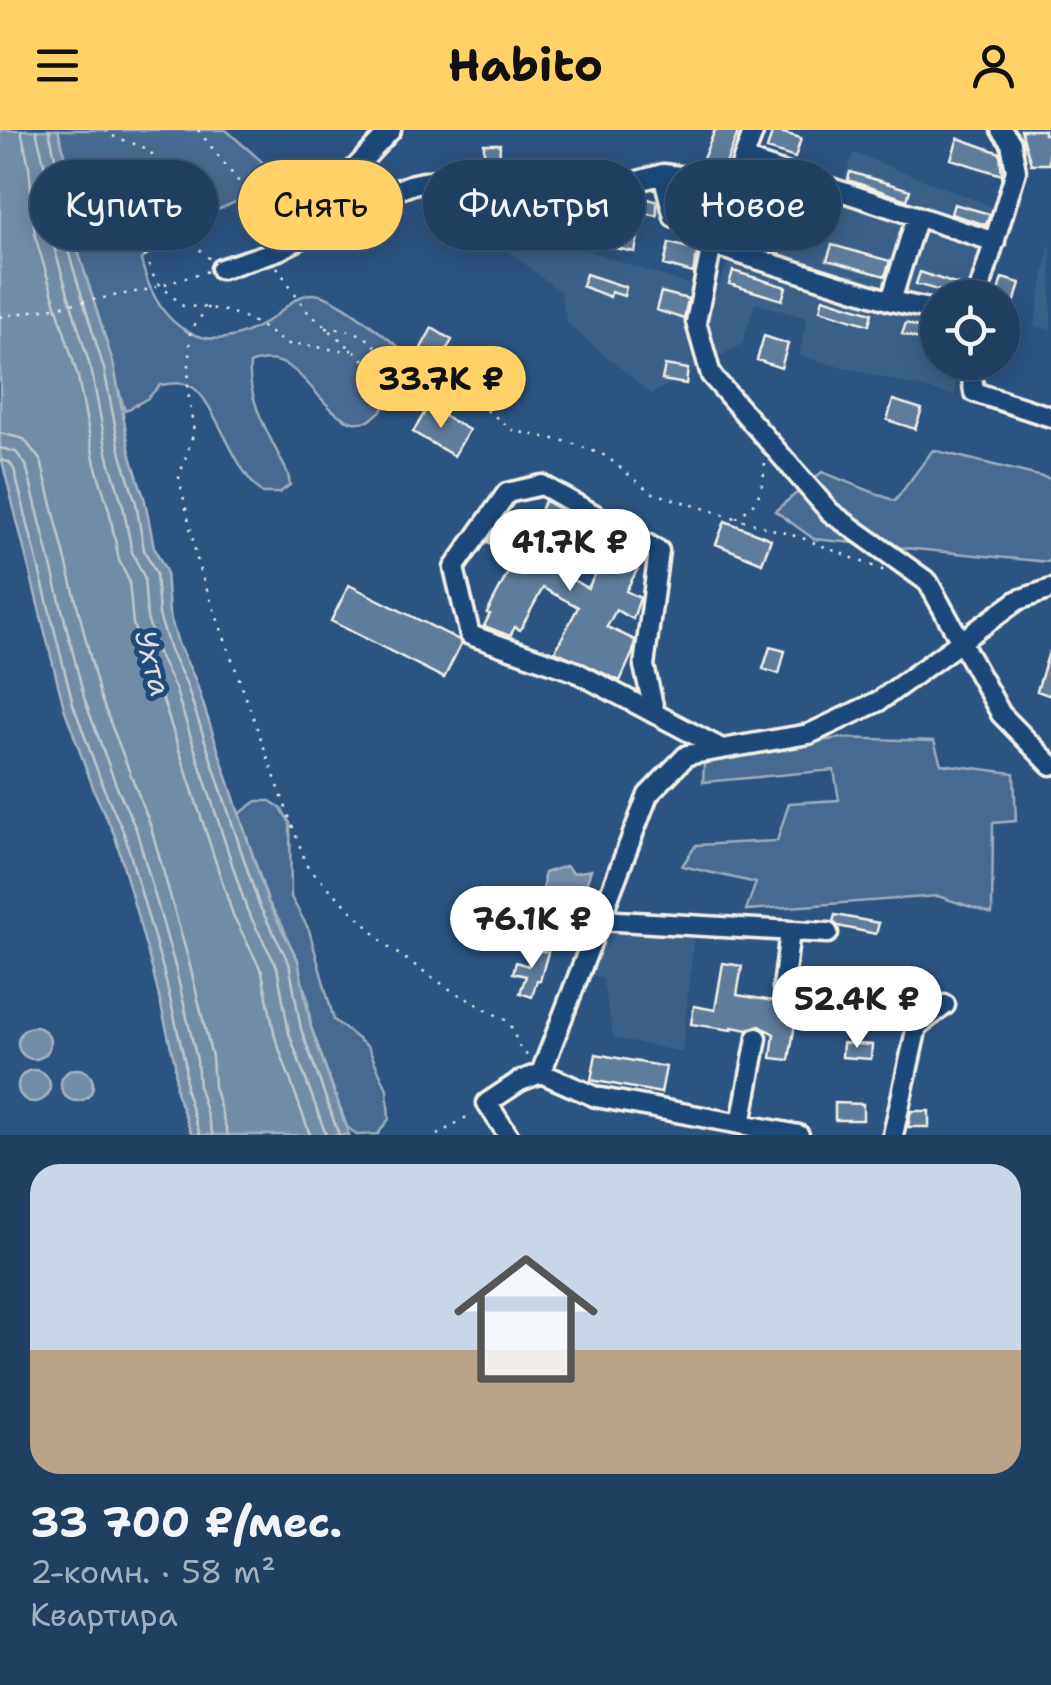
<!DOCTYPE html>
<html lang="ru">
<head>
<meta charset="utf-8">
<style>
	body { margin:0; font-family:"Shantell Sans",sans-serif; background:#2d4a6a; color:#f1f3f6; height:100vh; display:flex; flex-direction:column; font-size:38px; white-space:nowrap }
	* { box-sizing:border-box; margin:0 }
	p { font-size:32px; color:#a2afbd }
	.icon { flex:none; width:55px; height:55px; fill:none; stroke:currentColor; stroke-width:2; stroke-linecap:round; stroke-linejoin:round }
	.map { position:relative; height:1005px; overflow:hidden }
	.drawer { display:flex; flex-direction:column; background:#213f61; flex:1 }
	.drawer>* { flex:none }
	.banner { position:absolute; left:30px; top:30px; width:992px; height:90px; display:flex; gap:20px }
	.buttons { position:absolute; left:920px; top:150px; display:grid; gap:20px }
	.buttons a { display:grid; place-items:center; width:100px; height:100px; border-radius:50%; background:#213f61; box-shadow:0 5px 25px #0003,0 0 0 2px #3e5876; font-size:50px }
	.price { position:absolute; translate:-50% -85px; padding:0 22px; border-radius:35px; background:#fff; color:#222; font-size:32px; line-height:65px; filter:drop-shadow(0 2px 5px #0008) }
	.price::after { content:''; position:absolute; left:50%; top:60px; width:30px; height:22px; margin-left:-15px; background:inherit; clip-path:polygon(0 0,100% 0,50% 100%) }
	.price.selected { background:#ffd166; color:#111 }
	ul { padding:0; list-style:none }
	li { display:grid; align-content:center; gap:20px; height:530px; padding:0 30px }
	li+li { border-top:2px solid #3e5876 }
	li span { display:grid; place-items:center; height:310px; border-radius:30px; color:#555 }
	li>.icon { margin-inline-start:auto }
	span .icon { width:180px; height:180px; fill:#fffc; stroke-width:1 }
	li b { font-size:42px }
	.tag { padding:0 35px; border-radius:45px; background:#213f61; box-shadow:0 5px 25px #0003,0 0 0 2px #3e5876; font-size:35px; line-height:90px }
	.tag.selected { background:#ffd166; color:#111 }
	header { display:flex; justify-content:space-between; align-items:center; height:130px; padding:0 30px; background:#ffd166; color:#111; font-size:45px; font-weight:700 }
	.map>svg:first-child { display:block }
	.built { fill:#3b6088 }
	.green { fill:#496b90; stroke:#9eaebc; stroke-width:2.5 }
	.water { fill:#738ca6; stroke:#a7b4c0; stroke-width:2.5 }
	.lines { fill:none; stroke-linecap:round; stroke-linejoin:round }
	.shore { stroke:#c0c9ce; stroke-width:2.5 }
	.building { fill:#5e7b9a; stroke:#f4f1e8; stroke-width:2.5 }
	.minor-casing { stroke:#f4f1e8; stroke-width:25 }
	.path { stroke:#f4f1e8; stroke-width:2.5; stroke-dasharray:2.5 8; stroke-linecap:butt }
	.minor { stroke:#1f4a7a; stroke-width:18 }
	.labels { text-anchor:middle; dominant-baseline:central; stroke-width:10; stroke-linejoin:round; paint-order:stroke }
	.water-label { font-size:30px; font-style:italic; fill:#dadddb; stroke:#1f4a7a }
</style>
</head>
<body>
<header><svg class="icon" aria-label="menu" viewBox="0 0 24 24"><path d="M4 6h16M4 12h16M4 18h16"/></svg>Habito<svg class="icon" aria-label="person" viewBox="0 0 24 24"><circle cx="12" cy="8" r="4"/><path d="M4 21q1-7 8-7t8 7"/></svg></header>
<div class="map">
<svg width="1051" height="1005" viewBox="0 0 1051 1005">
	<rect width="100%" height="100%" fill="#2c5481"/>
	<filter id="ink" filterUnits="userSpaceOnUse"><feTurbulence type="fractalNoise" baseFrequency=".01" numOctaves="2"/><feDisplacementMap in="SourceGraphic" scale="20" xChannelSelector="R" yChannelSelector="G"/><feConvolveMatrix kernelMatrix="1 2 1 2 8 2 1 2 1" color-interpolation-filters="sRGB"/></filter>
	<g filter="url(#ink)">
		<path class="built" d="M854,23L996,78L970,167L938,168V232L955,233V266L799,226L807,188L755,173L742,214L651,264L567,193L560,162L497,112L475,73L478,58L534,70L530,101L716,164L760,40L836,68Z
			M1050,114H1051V199L1034,197Z
			M608,799L694,804L682,922L614,908L602,849L592,844Z"/>
		<path class="green" d="M58,0H226L267,36L272,48L258,62L188,93L141,130C158,200 207,233 272,188C285,179 294,166 311,164C334,162 382,205 403,220L406,235L382,280L369,291C364,291 358,293 353,292C314,281 301,214 250,234C247,273 272,309 288,344L290,355L279,363H262C234,340 213,268 192,257C182,251 170,254 160,255L148,268L125,281L71,98L66,29Z
			M933,320L1051,349V429L1048,432L814,409L775,381L822,342L895,371Z
			M838,608L934,611L941,634L1014,643L1016,691L993,693L992,784L938,766L746,780L756,753L682,736L696,715L777,711L789,673L839,670L834,640L703,652L704,633Z
			M257,671H270L281,678L290,693L291,767L309,800L334,890L368,917L387,959L389,989L378,1004L357,1005L347,997L311,897L307,866L283,796L268,772L239,684Z"/>
		<path class="water" d="M0,0H58L66,29L71,98L114,236L130,323L145,371L154,417L166,441L169,483L179,516L195,549L268,772L298,830L311,897L349,1005H192L176,962L175,934L153,842L115,706L95,663L64,578L0,323Z
			M566,736L573,743L591,740L586,755L568,765L543,764L544,743Z
			M18 913a16 16 0 1 1 32 0a16 16 0 1 1-32 0Z
			M61 955a16 16 0 1 1 32 0a16 16 0 1 1-32 0Z
			M18 956a16 16 0 1 1 32 0a16 16 0 1 1-32 0Z"/>
		<g class="lines">
			<path class="shore" d="M21,0L29,36L35,106L78,247L95,334L109,380L119,430L129,451L133,494L144,528L161,564L233,785L262,842L275,907L310,1005
				M36,0L44,33L50,104L92,243L108,327L123,376L132,422L144,447L147,488L158,523L175,558L247,780L277,837L289,903L326,1005
				M49,0L56,31L62,101L104,239L121,325L136,373L144,420L156,443L159,485L170,520L186,553L259,775L289,833L301,899L339,1005
				M0,303L24,309L41,331L100,566L150,694L189,832L212,927L214,956L228,1005
				M0,318L16,322L26,335L85,571L116,655L136,699L175,836L197,930L199,958L213,1005
				M0,330L9,332L14,339L73,574L104,659L124,703L163,839L185,932L186,961L200,1005"/>
		</g>
		<path class="building" d="M715,0H739L724,39L700,36Z
			M773,0L801,8L795,28L767,19Z
			M1021,0H1044V4H1049V34H1031Z
			M958,8L1000,23L1002,45L951,29Z
			M484,14H500L499,36H484Z
			M850,42L910,60L907,70L848,50Z
			M684,59L712,65L706,83L684,77Z
			M638,67L657,71V86L635,81Z
			M545,74L577,82L571,105L540,97Z
			M954,74L990,84L986,95L951,84Z
			M755,89L802,105L798,118L750,102Z
			M605,95L639,102L635,122L600,115Z
			M669,113L698,120L693,143L664,135Z
			M832,115L890,131L885,146L827,130Z
			M733,141L786,157L782,170L729,154Z
			M920,142L967,158L965,168L916,154Z
			M586,144L626,157L624,166L611,162L610,167L582,156Z
			M1002,148L1020,153L1012,181L1002,178V168H996Z
			M661,162L688,169L684,189L656,180Z
			M823,168L872,183L869,195L820,180Z
			M906,193L938,204V215L902,204Z
			M432,198L452,210L440,231L420,220Z
			M764,206L788,214L781,238L757,230Z
			M665,235L688,239L686,254L662,250Z
			M893,270L922,279L915,299L887,290Z
			M428,277L469,300L454,326L413,302Z
			M545,371L578,390L552,439L588,458L613,410L644,427L626,461L640,468L633,489L616,480L607,497L635,510L633,522L620,551L555,521L578,477L543,458L520,500L515,497L510,506L484,496L490,484L487,483L516,427L488,412L493,405L520,419Z
			M725,391L771,409L762,433L716,414Z
			M349,455L459,510L461,514L444,548L331,491Z
			M770,517L785,521L779,544L763,539Z
			M1049,522H1051V566L1037,561Z
			M835,785L879,793L876,804L838,796L833,792Z
			M532,819L548,822L540,851L537,850L532,867L520,863L526,846L513,843L516,832L528,836Z
			M723,833L742,836L737,865L779,872L790,868L817,872L814,891L796,888L789,930L771,928L774,904L760,896L748,900L732,897V900L691,894L694,876L715,880Z
			M843,913L872,915L871,929L842,927Z
			M596,924L666,937L661,963L591,950Z
			M835,973L863,974V990H835Z
			M911,981H929V997H908Z"/>
		<g class="lines">
			<g class="minor-casing">
				<path id="minor" d="M754,0L712,115L696,192L711,245L830,382L928,452L1001,584L1051,635
					M743,29L995,112
					M663,44L674,87L718,99
					M290,108L391,0
					M712,115L891,171L938,181
					M221,139L279,120L387,64L413,54L450,47L581,67L663,44L734,53
					M977,168L1016,41L1011,13L1001,0
					M891,171L917,86
					M970,232L974,262L1051,287
					M655,584L644,536L659,421L542,355L507,363L454,438L470,505L574,541L722,619
					M600,790L828,803
					M783,858L790,801
					M541,943L596,967L799,1005
					M741,994L757,908
					M508,1005L487,973L520,951L541,943L648,665L687,625L809,604L879,571L1018,470L1051,459
					M893,1005L917,896L945,875"/>
			</g>
			<path class="path" d="M106,0L107,4L148,19L181,60V102L211,130
				M198,0L254,71L263,108
				M134,74L145,125L155,150L183,176C231,178 249,186 286,214C309,213 329,222 352,220
				M277,137L307,181L363,229L459,259L514,301L569,312L606,326L650,362L805,409L885,441
				M208,177L190,201L188,262L194,302L179,347L199,438L307,736L388,817L451,860L509,892L519,916L530,929
				M0,187L146,160L208,141
				M326,198C364,200 369,207 392,236
				M736,388C760,373 763,359 765,332
				M437,1005L473,983"/>
			<use href="#minor" class="minor"/>
		</g>
	</g>
	<g class="labels">
		<g class="water-label">
			<text transform="translate(153 533) rotate(75)">Ухта</text>
		</g>
	</g>
</svg>
<div class="buttons">
<a><svg class="icon" aria-label="locate" viewBox="0 0 24 24"><circle cx="12" cy="12" r="6"/><path d="M12 2v4M12 18v4M2 12h4M18 12h4"/></svg></a>
</div>
<b class="price selected" style="left:441px;top:301px">33.7K ₽</b>
<b class="price" style="left:570px;top:464px">41.7K ₽</b>
<b class="price" style="left:532px;top:841px">76.1K ₽</b>
<b class="price" style="left:857px;top:921px">52.4K ₽</b>
<div class="banner">
<a class="tag">Купить</a>
<a class="tag selected">Снять</a>
<a class="tag">Фильтры</a>
<a class="tag">Новое</a>
</div>
</div>
<section class="drawer">
<ul>
<li><span style="background:linear-gradient(#c9d6e8 60%,#b9a48a 0)"><svg class="icon" aria-label="home" viewBox="0 0 24 24"><path d="M3 11l9-7 9 7M6 9v11h12V9"/></svg></span><div><b>33 700 ₽/мес.</b><p>2-комн. · 58 m²</p><p>Квартира</p></div></li>
</ul>
</section>
</body>
</html>
